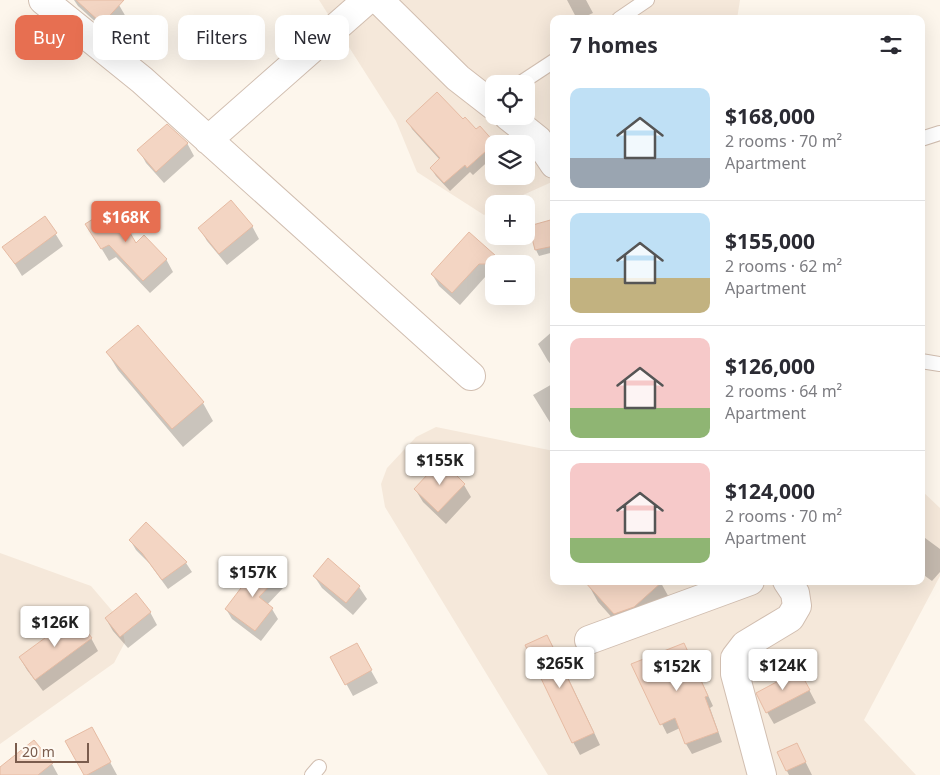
<!DOCTYPE html>
<html lang="en">
<head>
<meta charset="utf-8">
<style>
	body { margin:0; font-family:"Noto Sans",sans-serif; background:#f7f7f7; color:#2b2b33; height:100vh; display:flex; flex-direction:column; font-size:19px; white-space:nowrap }
	* { box-sizing:border-box; margin:0 }
	p { font-size:16px; color:#7c7c81 }
	.icon { flex:none; width:28px; height:28px; fill:none; stroke:currentColor; stroke-width:2; stroke-linecap:round; stroke-linejoin:round }
	.map { position:relative; flex:1; overflow:hidden }
	.drawer { position:absolute; left:550px; top:15px; width:375px; height:570px; display:flex; flex-direction:column; background:#fff; border-radius:10px; box-shadow:0 5px 20px #0002 }
	.drawer>* { flex:none }
	.hud { position:absolute; left:15px; top:15px; width:460px; height:45px; display:flex; gap:10px }
	.tools { position:absolute; left:485px; top:75px; display:grid; gap:10px }
	.tools a { display:grid; place-items:center; width:50px; height:50px; border-radius:10px; background:#fff; box-shadow:0 5px 20px #0002; font-size:25px }
	.scale { position:absolute; left:15px; bottom:12px; width:74px; box-sizing:border-box; padding-left:5px; border:2px solid #7a5c4d; border-top:0; font-size:14px; line-height:18px; white-space:nowrap; color:#7a5c4d; -webkit-text-stroke:4px #fffaf3; paint-order:stroke }
	.price { position:absolute; translate:-50% -42px; padding:0 11px; border-radius:5px; background:#fff; color:#222; font-size:16px; line-height:32px; filter:drop-shadow(0 1px 2px #0008) }
	.price::after { content:''; position:absolute; left:50%; top:30px; width:15px; height:11px; margin-left:-8px; background:inherit; clip-path:polygon(0 0,100% 0,50% 100%) }
	.price.selected { background:#e76f51; color:#fff }
	ul { padding:0; list-style:none }
	li { display:flex; align-items:center; gap:15px; height:125px; padding:0 20px }
	li+li { border-top:1px solid #e1e1e2 }
	li span { display:grid; place-items:center; flex:none; width:140px; height:100px; border-radius:10px; color:#555 }
	li>.icon { margin-inline-start:auto }
	span .icon { width:60px; height:60px; fill:#fffc; stroke-width:1 }
	li b { font-size:21px }
	h2 { display:flex; justify-content:space-between; align-items:center; height:60px; padding:0 20px; font-size:21px }
	.chip { padding:0 18px; border-radius:10px; background:#fff; box-shadow:0 5px 20px #0002; font-size:18px; line-height:45px }
	.chip.selected { background:#e76f51; color:#fff }
	.map>svg:first-child { display:block }
	.residential { fill:#f5e8da; fill-rule:evenodd }
	.shadow { fill:#0003 }
	.building { fill:#f3d5c3; stroke:#e6bba3 }
	.lines { fill:none; stroke-linecap:round; stroke-linejoin:round }
	.service-casing { stroke:#d1beb0; stroke-width:16 }
	.minor-casing { stroke:#d1beb0; stroke-width:30 }
	.service { stroke:#fff; stroke-width:14 }
	.minor { stroke:#fff; stroke-width:28 }
</style>
</head>
<body>
<div class="map">
<svg width="940" height="775" viewBox="0 0 940 775">
	<rect width="100%" height="100%" fill="#fdf6ec"/>
	<path class="residential" d="M319,0H740L737,19H554V181L503,204H494V209L484,215L417,172L396,121ZM494,84H526V116H494ZM494,144H526V176H494Z
		M436,427L554,451V581H921V490L940,508V576L864,720L916,775H548L385,507L381,484L387,468L416,437Z
		M0,553L91,586L120,620L125,642L114,663L0,744Z"/>
	<path class="shadow" d="M74,0H114L119,5L126,17L110,35L78,6Z
		M567,0H586L593,13L580,19H577Z
		M408,121H463L494,144V156L473,175L470,172L450,191L436,176L431,168L440,160L412,129Z
		M187,143L194,156L164,183L146,163L139,150Z
		M45,217L63,246L22,276L4,247Z
		M554,223V252L539,256L536,250L530,227Z
		M252,226L259,239L227,265L207,241L200,229Z
		M469,233L494,264V267L460,305L439,286L432,274Z
		M94,236L136,245L166,259L173,272L150,293L116,257L109,261Z
		M554,330V368L548,361L538,344Z
		M107,352L203,403L213,421L183,447L118,370Z
		M554,383V429L533,395Z
		M464,485L471,497L446,524L423,502L415,489Z
		M146,524L186,563L192,572L168,589L149,563L136,550L130,540Z
		M921,535L940,549V572L932,581L921,573Z
		M262,563L277,578L283,588L267,605L272,609L278,619L261,641L232,619L226,609Z
		M314,576L359,587L367,599L353,615L322,588Z
		M831,581H839L834,585Z
		M661,583L671,601L625,632L598,602L588,584Z
		M150,612L157,625L128,648L113,631L106,619Z
		M547,636L554,648L600,745L580,755L573,742Z
		M91,638L98,651L43,691L27,670L20,658Z
		M356,644L378,683L353,696L332,658Z
		M689,654L713,706L710,708L722,742L692,754L686,744L680,728L667,734L662,724Z
		M806,684L816,703L774,724L767,712Z
		M92,729L117,775H85Z
		M802,755L812,775H789L786,769Z
		M52,764L58,775H0V768Z"/>
	<path class="building" d="M76,0H124L102,24Z
		M437,92L463,119L465,117L476,129L480,126L495,143L467,168L465,165L444,183L430,168L440,158L406,121Z
		M167,124L188,143L156,172L137,150Z
		M231,200L253,226L219,254L198,228Z
		M114,206L136,243L144,235L167,259L143,281L109,245L101,249L85,224Z
		M45,216L57,233L15,264L2,247Z
		M554,219V246L535,250L529,226Z
		M469,232L505,264H479L452,293L431,274Z
		M138,325L204,402L172,429L106,352Z
		M441,460L465,484L438,512L414,489Z
		M146,522L187,562L162,580L142,553L129,540Z
		M328,558L360,586L346,603L313,576Z
		M262,561L278,577L259,597L273,608L255,631L225,609L247,580L245,578Z
		M584,581H663L634,607L614,614Z
		M136,593L151,612L120,637L105,618Z
		M75,616L92,638L35,680L19,657Z
		M547,635L594,733L572,743L525,645Z
		M357,643L372,670L345,685L330,657Z
		M684,643L708,696L705,697L718,732L685,744L675,718L660,725L631,664Z
		M799,670L810,690L766,713L756,693Z
		M92,727L111,762L87,775H84L65,741Z
		M34,740L53,763L38,775H0V767Z
		M797,743L806,762L786,771L777,752Z"/>
	<g class="lines">
		<g class="service-casing">
			<path id="service" d="M619,19L647,0
				M519,84L554,61
				M921,139L940,133
				M921,361L940,364
				M312,775L319,767"/>
		</g>
		<g class="minor-casing">
			<path id="minor" d="M43,0L142,80L471,376
				M379,0L458,78L494,106
				M508,116L538,140L554,164
				M208,140L367,0
				M589,640L750,581
				M762,775L735,674V658L745,645L790,618L797,606L795,593L787,581"/>
		</g>
		<use href="#service" class="service"/>
		<use href="#minor" class="minor"/>
	</g>
</svg>
<div class="tools">
<a><svg class="icon" aria-label="locate" viewBox="0 0 24 24"><circle cx="12" cy="12" r="6"/><path d="M12 2v4M12 18v4M2 12h4M18 12h4"/></svg></a>
<a><svg class="icon" aria-label="layers" viewBox="0 0 24 24"><path d="M12 4l9 5-9 5-9-5zM3 14l9 5 9-5"/></svg></a>
<a>+</a>
<a>−</a>
</div>
<div class="scale">20 m</div>
<b class="price selected" style="left:126px;top:243px">$168K</b>
<b class="price" style="left:440px;top:486px">$155K</b>
<b class="price" style="left:253px;top:598px">$157K</b>
<b class="price" style="left:55px;top:648px">$126K</b>
<b class="price" style="left:560px;top:689px">$265K</b>
<b class="price" style="left:783px;top:691px">$124K</b>
<b class="price" style="left:677px;top:692px">$152K</b>
<div class="hud">
<a class="chip selected">Buy</a>
<a class="chip">Rent</a>
<a class="chip">Filters</a>
<a class="chip">New</a>
</div>
<section class="drawer">
<h2>7 homes<svg class="icon" aria-label="filters" viewBox="0 0 24 24"><path d="M4 7h16M4 17h16"/><circle cx="9" cy="7" r="2"/><circle cx="15" cy="17" r="2"/></svg></h2>
<ul>
<li><span style="background:linear-gradient(#bfe0f5 70%,#9aa5b1 0)"><svg class="icon" aria-label="home" viewBox="0 0 24 24"><path d="M3 11l9-7 9 7M6 9v11h12V9"/></svg></span><div><b>$168,000</b><p>2 rooms · 70 m²</p><p>Apartment</p></div></li>
<li><span style="background:linear-gradient(#bfe0f5 65%,#c2b280 0)"><svg class="icon" aria-label="home" viewBox="0 0 24 24"><path d="M3 11l9-7 9 7M6 9v11h12V9"/></svg></span><div><b>$155,000</b><p>2 rooms · 62 m²</p><p>Apartment</p></div></li>
<li><span style="background:linear-gradient(#f6c9c9 70%,#8fb573 0)"><svg class="icon" aria-label="home" viewBox="0 0 24 24"><path d="M3 11l9-7 9 7M6 9v11h12V9"/></svg></span><div><b>$126,000</b><p>2 rooms · 64 m²</p><p>Apartment</p></div></li>
<li><span style="background:linear-gradient(#f6c9c9 75%,#8fb573 0)"><svg class="icon" aria-label="home" viewBox="0 0 24 24"><path d="M3 11l9-7 9 7M6 9v11h12V9"/></svg></span><div><b>$124,000</b><p>2 rooms · 70 m²</p><p>Apartment</p></div></li>
</ul>
</section>
</div>
</body>
</html>
